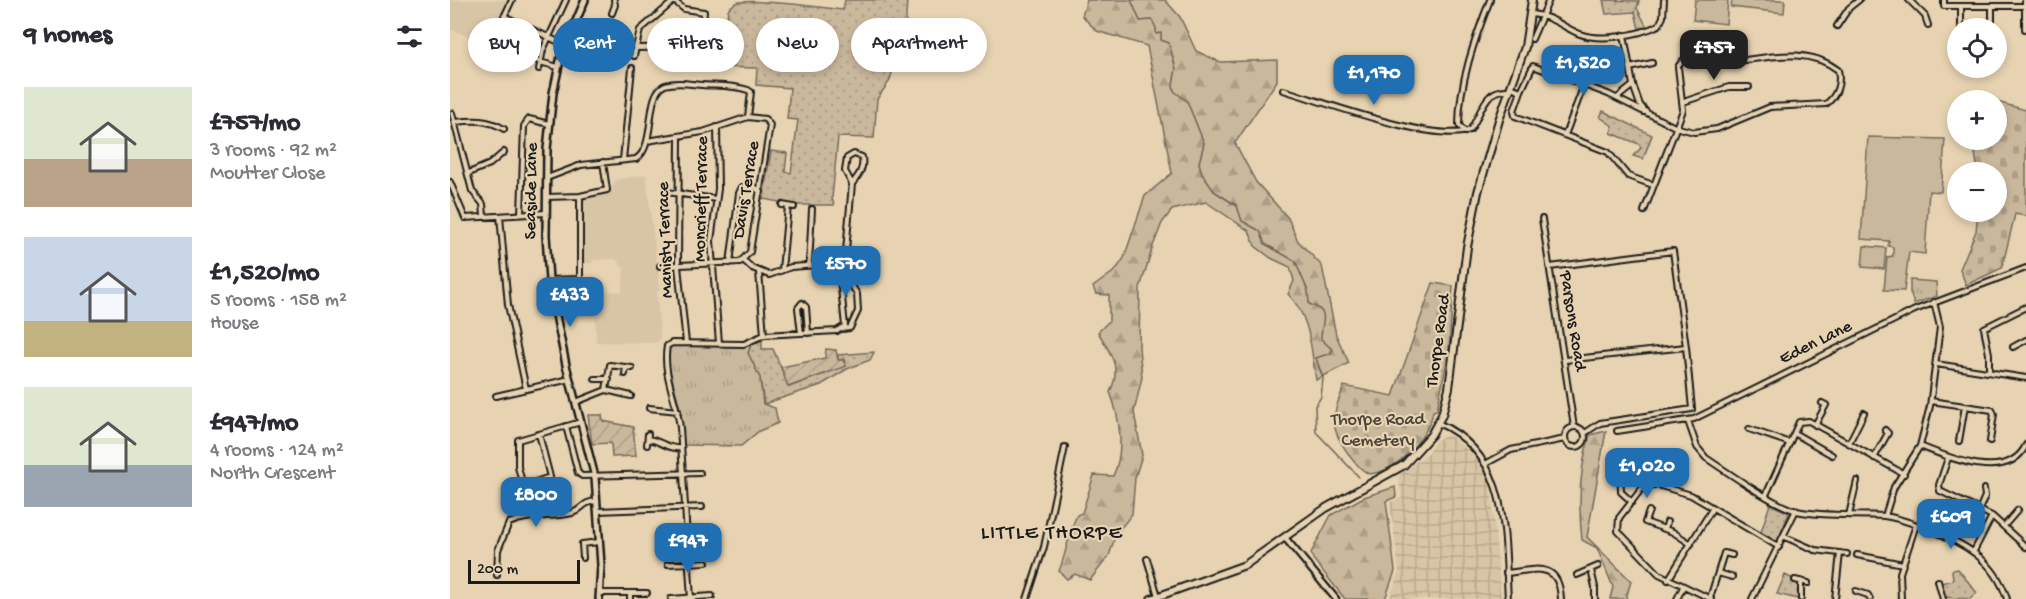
<!DOCTYPE html>
<html lang="en">
<head>
<meta charset="utf-8">
<style>
	body { margin:0; font-family:"Gochi Hand",sans-serif; background:#f2f2f3; color:#2b2b33; height:100vh; display:flex; flex-direction:column; font-size:22px; white-space:nowrap }
	* { box-sizing:border-box; margin:0 }
	p { font-size:20px; color:#7c7c81 }
	.icon { flex:none; width:33px; height:33px; fill:none; stroke:currentColor; stroke-width:2; stroke-linecap:round; stroke-linejoin:round }
	.map { position:relative; flex:1; overflow:hidden }
	.side { display:flex; flex-direction:column; background:#fff; width:450px }
	.side>* { flex:none }
	.hud { position:absolute; left:18px; top:18px; width:570px; height:54px; display:flex; gap:12px }
	.tools { position:absolute; left:1497px; top:18px; display:grid; gap:12px }
	.tools a { display:grid; place-items:center; width:60px; height:60px; border-radius:50%; background:#fff; box-shadow:0 3px 9px #0003; font-size:30px }
	.scale { position:absolute; left:18px; bottom:15px; width:112px; box-sizing:border-box; padding-left:6px; border:3px solid #1c1c1c; border-top:0; font-size:16px; line-height:21px; white-space:nowrap; color:#1c1c1c; -webkit-text-stroke:4px #e7d3b1; paint-order:stroke }
	.price { position:absolute; translate:-50% -51px; padding:0 14px; border-radius:12px; background:#1f6fb2; color:#fff; font-size:20px; line-height:39px; filter:drop-shadow(0 2px 3px #0008) }
	.price::after { content:''; position:absolute; left:50%; top:36px; width:18px; height:14px; margin-left:-9px; background:inherit; clip-path:polygon(0 0,100% 0,50% 100%) }
	.price.current { background:#222; color:#fff }
	ul { padding:0; list-style:none }
	li { display:flex; align-items:center; gap:18px; height:150px; padding:0 24px }
	li span { display:grid; place-items:center; flex:none; width:168px; height:120px; border-radius:0px; color:#555 }
	li>.icon { margin-inline-start:auto }
	span .icon { width:72px; height:72px; fill:#fffc; stroke-width:1 }
	li b { font-size:26px }
	h2 { display:flex; justify-content:space-between; align-items:center; height:72px; padding:0 24px; font-size:26px }
	.pill { padding:0 21px; border-radius:27px; background:#fff; box-shadow:0 3px 9px #0003; font-size:21px; line-height:54px }
	.pill.current { background:#1f6fb2; color:#fff }
	main { display:flex; flex:1; min-height:0 }
	.map>svg:first-child { display:block }
	.built { fill:#d8c5a6 }
	.industrial { fill:url(#industrial-grid) }
	.grass { fill:url(#grass-dots); stroke:#736a5c; stroke-width:1.5 }
	.forest { fill:url(#forest-firs); stroke:#736a5c; stroke-width:1.5 }
	.cemetery { fill:url(#cemetery-stones); stroke:#736a5c; stroke-width:1.5 }
	.park { fill:url(#park-tufts); stroke:#736a5c; stroke-width:1.5 }
	.garden { fill:url(#garden-furrows); stroke:#736a5c; stroke-width:1.5 }
	.pitch { fill:#cab89c; stroke:#736a5c; stroke-width:1.5 }
	.lines { fill:none; stroke-linecap:round; stroke-linejoin:round }
	.stream { stroke:#6b6356; stroke-width:1.5 }
	.minor-casing { stroke:#1c1c1c; stroke-width:8 }
	.tertiary-casing { stroke:#1c1c1c; stroke-width:9 }
	.secondary-casing { stroke:#1c1c1c; stroke-width:10 }
	.primary-casing { stroke:#1c1c1c; stroke-width:10 }
	.minor { stroke:#e7d3b1; stroke-width:4 }
	.tertiary { stroke:#e7d3b1; stroke-width:4.5 }
	.secondary { stroke:#e7d3b1; stroke-width:5 }
	.primary { stroke:#e7d3b1; stroke-width:6 }
	.labels { text-anchor:middle; dominant-baseline:central; stroke-width:4.5; stroke-linejoin:round; paint-order:stroke }
	.street-label { font-size:18px; fill:#1c1c1c; stroke:#e7d3b1 }
	.park-label { font-size:18px; fill:#48433c; stroke:#e7d3b1 }
	.quarter-label { font-size:21px; letter-spacing:1.5px; fill:#1c1c1c; stroke:#e7d3b1 }
</style>
</head>
<body>
<main>
<section class="side">
<h2>9 homes<svg class="icon" aria-label="filters" viewBox="0 0 24 24"><path d="M4 7h16M4 17h16"/><circle cx="9" cy="7" r="2"/><circle cx="15" cy="17" r="2"/></svg></h2>
<ul>
<li><span style="background:linear-gradient(#dfe7d0 60%,#b9a48a 0)"><svg class="icon" aria-label="home" viewBox="0 0 24 24"><path d="M3 11l9-7 9 7M6 9v11h12V9"/></svg></span><div><b>£757/mo</b><p>3 rooms · 92 m²</p><p>Moutter Close</p></div></li>
<li><span style="background:linear-gradient(#c9d6e8 70%,#c2b280 0)"><svg class="icon" aria-label="home" viewBox="0 0 24 24"><path d="M3 11l9-7 9 7M6 9v11h12V9"/></svg></span><div><b>£1,520/mo</b><p>5 rooms · 158 m²</p><p>House</p></div></li>
<li><span style="background:linear-gradient(#dfe7d0 65%,#9aa5b1 0)"><svg class="icon" aria-label="home" viewBox="0 0 24 24"><path d="M3 11l9-7 9 7M6 9v11h12V9"/></svg></span><div><b>£947/mo</b><p>4 rooms · 124 m²</p><p>North Crescent</p></div></li>
</ul>
</section>
<div class="map">
<svg width="1576" height="599" viewBox="0 0 1576 599">
	<defs>
		<pattern id="industrial-grid" width="8" height="8" patternUnits="userSpaceOnUse" patternTransform="scale(1.5)"><rect width="8" height="8" fill="#d8c5a6"/><path d="M0 4h8M4 0v8" fill="none" stroke="#b9a98e"/></pattern>
		<pattern id="grass-dots" width="8" height="8" patternUnits="userSpaceOnUse" patternTransform="scale(1.5)"><rect width="8" height="8" fill="#cab89c"/><path d="M2 2h.1M6 6h.1" fill="none" stroke="#ad9e86" stroke-width="1.8" stroke-linecap="round"/></pattern>
		<pattern id="forest-firs" width="22" height="20" patternUnits="userSpaceOnUse" patternTransform="scale(1.5)"><rect width="22" height="20" fill="#cab89c"/><path d="M5 1l3.5 6h-7zM16 11l3.5 6h-7z" fill="#ad9e86"/></pattern>
		<pattern id="cemetery-stones" width="16" height="16" patternUnits="userSpaceOnUse" patternTransform="scale(1.5)"><rect width="16" height="16" fill="#cab89c"/><path d="M2 7V4a2 2 0 0 1 4 0v3zM10 15v-3a2 2 0 0 1 4 0v3z" fill="#ad9e86"/></pattern>
		<pattern id="park-tufts" width="24" height="20" patternUnits="userSpaceOnUse" patternTransform="scale(1.5)"><rect width="24" height="20" fill="#cab89c"/><path d="M3 7l-1-3M5 7V3M7 7l1-3M15 17l-1-3M17 17v-4M19 17l1-3" fill="none" stroke="#ad9e86"/></pattern>
		<pattern id="garden-furrows" width="10" height="10" patternUnits="userSpaceOnUse" patternTransform="scale(1.5)"><rect width="10" height="10" fill="#cab89c"/><path d="M-1 1l2-2M0 10L10 0M9 11l2-2" fill="none" stroke="#ad9e86"/></pattern>
	</defs>
	<rect width="100%" height="100%" fill="#e7d3b1"/>
	<filter id="ink" filterUnits="userSpaceOnUse"><feTurbulence type="fractalNoise" baseFrequency=".0167" numOctaves="2"/><feDisplacementMap in="SourceGraphic" scale="12" xChannelSelector="R" yChannelSelector="G"/><feConvolveMatrix kernelMatrix="1 2 1 2 8 2 1 2 1" color-interpolation-filters="sRGB"/></filter>
	<g filter="url(#ink)">
		<path class="built" d="M0,0H58L37,44L0,29Z
			M196,175L210,289L207,292L210,339L206,343L146,342L145,290L172,292L174,269L166,259L143,260V263L131,264L132,198L159,192L167,179Z"/>
		<path class="industrial" d="M999,435L1032,462L1041,486L1051,599H940L949,571L940,502L952,498L948,476L978,453L986,440Z"/>
		<path class="grass" d="M395,0H457L455,31L448,55L439,82L427,99L424,138L388,137L382,198L384,205H346L313,199L321,151L337,153L335,172L341,173L348,120L337,119L340,88L306,85L307,68L271,67L278,10C281,6 284,3 289,2C317,0 364,6 393,10Z
			M1153,0L1189,1L1187,8L1197,27L1189,29L1185,12L1156,14Z
			M1153,111L1202,135L1193,159L1183,156L1191,148L1189,144L1161,133L1163,126L1150,117Z
			M312,340V349H323L339,387L396,366L394,359L388,360V355L424,352L420,360L397,369L371,385L314,404L310,378L298,353L301,345Z
			M1320,504L1339,513L1328,540L1323,543L1310,535Z
			M1508,569L1527,593L1520,599L1494,597L1491,583L1503,580L1502,570Z
			M1335,575L1349,582L1348,599L1327,594Z"/>
		<path class="forest" d="M637,0H715L730,17L746,51L770,62L827,60V81L785,143L806,182L838,218L848,241L872,266L886,335L899,363L866,380C861,350 861,317 838,294L844,281L840,267L821,258L805,246L799,231L756,202L722,210L712,223L703,246L690,288L689,348L692,377L684,412L692,455L685,478L682,514L666,534L659,556L640,580L625,574L617,579L609,571C617,552 618,533 627,515L632,513L644,475L663,476C675,451 670,418 660,392C672,367 661,354 648,332L659,321V295L646,294L643,287L666,270L674,258L695,196L722,173L697,46L647,31L632,16Z
			M1156,431L1137,537L1181,581L1176,599H1160L1163,587L1147,548L1132,540C1128,504 1129,469 1140,435Z
			M945,487L946,497L936,501L945,571L935,599H895L863,559L861,553L881,515L914,497Z"/>
		<path class="cemetery" d="M1547,102L1576,110V216L1565,214L1552,268L1516,285L1510,269L1526,231L1528,212H1546V172H1528L1523,140H1546Z
			M983,283L1003,286L999,350L987,410L983,411C980,435 948,472 919,474C906,468 885,438 884,423C883,411 890,397 894,386L943,396Z"/>
		<path class="park" d="M1460,280L1486,282L1487,296L1464,304L1460,292Z
			M223,345H301L298,353L310,378L313,404L325,408L328,423L309,431L291,446L234,445L230,409L218,363L219,349Z"/>
		<path class="garden" d="M376,349L386,350L388,360H393L396,366L338,387L331,367L375,358Z
			M138,415H152L153,421L183,427L186,456L162,457L161,443L142,444Z"/>
		<path class="pitch" d="M1245,0H1278L1276,24L1243,20Z
			M1282,0H1335L1334,13L1281,7Z
			M1418,137L1495,139L1491,192L1479,191L1475,254L1459,252L1454,291L1434,290L1437,257L1443,256V247L1438,246L1439,241L1411,239Z
			M1414,246L1436,248L1434,269L1412,267Z"/>
		<g class="lines">
			<path class="stream" d="M681,0L690,21L702,20L706,28V34L711,33V40L719,43L726,69L723,84L724,91L737,101L754,143L749,163L752,174L764,191L787,206L792,221L810,231L815,244L845,261L858,291L859,304C882,312 871,320 871,339L883,350L881,353L866,358L873,378L871,397L865,406L866,432L909,477"/>
			<g class="minor-casing">
				<path id="minor" d="M62,0L43,40L90,62L108,67
					M1459,0L1475,16L1478,25
					M1494,0V6H1576
					M162,13L165,5L164,0
					M1081,14C1100,15 1113,27 1130,34C1151,42 1189,35 1209,25L1213,17L1214,0
					M54,16L115,45
					M1387,26L1399,8L1409,0
					M1511,28V6
					M1542,28V6
					M1575,29V0
					M1174,35L1183,85L1190,105L1197,113L1225,127L1244,132L1267,129L1320,107L1376,104C1387,96 1391,83 1388,70C1355,45 1315,59 1279,62C1263,63 1247,60 1232,61L1228,67L1233,110L1194,211
					M1082,39L1099,0
					M185,48L251,47L254,12L234,9L224,1
					M184,56L190,30L224,1
					M1180,68L1202,63
					M89,69L93,50L116,0
					M1061,87L1071,91L1064,111L1065,116L1158,152L1178,176L1203,185
					M833,90C871,101 985,144 1020,130C1032,114 1033,88 1059,90
					M1071,91L1083,66L1158,94L1194,112
					M1167,98L1182,86
					M1233,102L1279,87H1299
					M2,113L22,191L33,204L34,216
					M5,122C23,120 38,119 54,129
					M267,127L268,189L261,241L269,343
					M1015,132L1009,125C1009,83 1025,38 1040,0
					M1115,135L1134,85
					M229,136L228,266L236,343
					M197,141L253,132L298,117L315,119L320,125L300,252L290,262L210,266
					M173,160L182,68
					M19,173L40,164L54,152
					M97,178L131,165L186,159C207,146 194,93 215,85C227,81 240,84 252,85C267,86 284,85 298,90L301,92L298,117
					M0,182L15,218L96,213
					M217,192L266,199
					M96,197L130,196L157,190L153,162
					M332,205L344,207
					M71,214L74,126L79,119L99,124
					M50,216L58,305L76,389
					M1092,219L1124,427
					M293,260L302,268L319,275L341,267L368,265L387,279L394,273L402,184L395,171L397,158L404,154L412,157C414,169 409,175 402,184
					M280,263L289,193L292,187H304L311,192
					M359,265L362,209
					M1100,267L1223,251L1236,347
					M332,270L338,206
					M309,272L314,335
					M99,280L130,279V196
					M392,329L400,328L408,311L407,294L394,273
					M351,333L348,308L352,303L356,307L358,333
					M1563,347L1576,340
					M1115,360L1236,347L1242,409L1150,423L1135,433
					M1486,364L1576,378
					M1539,370V354L1534,328L1576,307
					M175,374L176,367
					M145,379H159
					M156,390L160,365L182,368
					M156,390L181,396
					M46,396L120,379
					M1481,401L1542,410L1544,414L1540,441
					M126,402L156,390
					M199,408L228,411
					M1238,421L1247,447L1256,458C1279,473 1322,504 1347,511C1375,517 1406,514 1434,516C1450,518 1464,524 1478,529C1514,543 1545,560 1557,599
					M988,423C1060,455 1054,531 1058,599
					M1365,425L1376,405L1372,403
					M116,426L128,473L132,476L250,473
					M1115 437a10 10 0 1 1 20 0a10 10 0 1 1-20 0Z
					M1299,429L1340,443
					M1167,431L1244,419L1465,310L1576,268
					M1344,433L1382,455
					M198,439C210,440 218,450 231,448
					M1509,441L1515,406
					M1399,443L1414,413
					M197,445L198,434
					M1470,446C1499,458 1558,483 1576,445
					M1424,458L1438,433L1435,430
					M1498,458L1489,485L1490,491L1542,516L1576,547
					M1037,463L1061,450L1115,439
					M1170,467L1171,492L1182,502
					M73,486L68,467V440L131,422
					M61,490L100,477L89,434
					M1316,495L1349,422L1359,421L1454,474
					M1529,510L1535,496L1534,489
					M148,511L252,507
					M1199,511L1195,522L1223,532L1241,544
					M1399,515L1407,481
					M1435,516L1444,487L1470,446L1480,406L1490,327L1484,302
					M1555,525L1568,510
					M1215,529L1217,522
					M1335,537L1365,550L1397,554
					M1524,551L1542,516
					M1407,555L1453,564
					M133,558L132,544L149,542
					M697,559L708,596
					M218,564L256,562
					M1141,570L1145,587V599
					M1056,573C1085,570 1109,560 1111,599
					M1268,573L1282,577
					M47,575L48,550L59,523C79,514 101,518 122,513C133,510 131,502 147,501
					M1127,575L1148,566
					M1218,580L1262,509
					M1345,580L1358,583
					M1488,581L1493,599
					M1406,591L1418,595L1420,599
					M150,593H180
					M1260,598L1274,553L1282,555
					M180,599V593H197
					M221,599L262,596
					M241,599L230,428C227,400 212,374 217,346L222,343L294,344L314,335L387,331L395,326L390,278
					M577,599L594,547L615,447
					M1227,599L1233,587
					M1261,599L1209,574L1168,531L1169,518L1193,487L1204,484L1241,495L1329,547
					M1302,599L1346,510
					M1351,599V581
					M1385,599L1390,553
					M1451,599L1450,573L1466,525"/>
			</g>
			<g class="tertiary-casing">
				<path id="tertiary" d="M836,539L886,599"/>
			</g>
			<g class="secondary-casing">
				<path id="secondary" d="M135,0L111,56L103,93L97,149L96,235L99,280L116,365L145,477L151,565L149,599"/>
			</g>
			<g class="primary-casing">
				<path id="primary" d="M701,599L795,565L876,508L954,465L981,435L992,415L999,388L1017,247L1028,192L1049,120L1075,47L1082,0"/>
			</g>
			<use href="#minor" class="minor"/>
			<use href="#tertiary" class="tertiary"/>
			<use href="#secondary" class="secondary"/>
			<use href="#primary" class="primary"/>
		</g>
	</g>
	<g class="labels">
		<g class="street-label">
			<text transform="translate(297 190) rotate(-81)">Davis Terrace</text>
			<text transform="translate(82 191) rotate(-89)">Seaside Lane</text>
			<text transform="translate(252 199) rotate(-89)">Moncrieff Terrace</text>
			<text transform="translate(216 240) rotate(-92)">Manisty Terrace</text>
			<text transform="translate(1122 321) rotate(81)">Parsons Road</text>
			<text transform="translate(989 341) rotate(-82)">Thorpe Road</text>
			<text transform="translate(1366 343) rotate(-26)">Eden Lane</text>
		</g>
		<g class="park-label">
			<text x="928" y="420">Thorpe Road<tspan x="928" dy="21">Cemetery</tspan></text>
		</g>
		<g class="quarter-label">
			<text x="602" y="534">LITTLE THORPE</text>
		</g>
	</g>
</svg>
<div class="tools">
<a><svg class="icon" aria-label="locate" viewBox="0 0 24 24"><circle cx="12" cy="12" r="6"/><path d="M12 2v4M12 18v4M2 12h4M18 12h4"/></svg></a>
<a>+</a>
<a>−</a>
</div>
<div class="scale">200 m</div>
<b class="price current" style="left:1264px;top:81px">£757</b>
<b class="price" style="left:1133px;top:96px">£1,520</b>
<b class="price" style="left:924px;top:106px">£1,170</b>
<b class="price" style="left:396px;top:297px">£570</b>
<b class="price" style="left:120px;top:328px">£433</b>
<b class="price" style="left:1197px;top:499px">£1,020</b>
<b class="price" style="left:86px;top:528px">£800</b>
<b class="price" style="left:1501px;top:550px">£609</b>
<b class="price" style="left:238px;top:574px">£947</b>
<div class="hud">
<a class="pill">Buy</a>
<a class="pill current">Rent</a>
<a class="pill">Filters</a>
<a class="pill">New</a>
<a class="pill">Apartment</a>
</div>
</div>
</main>
</body>
</html>
